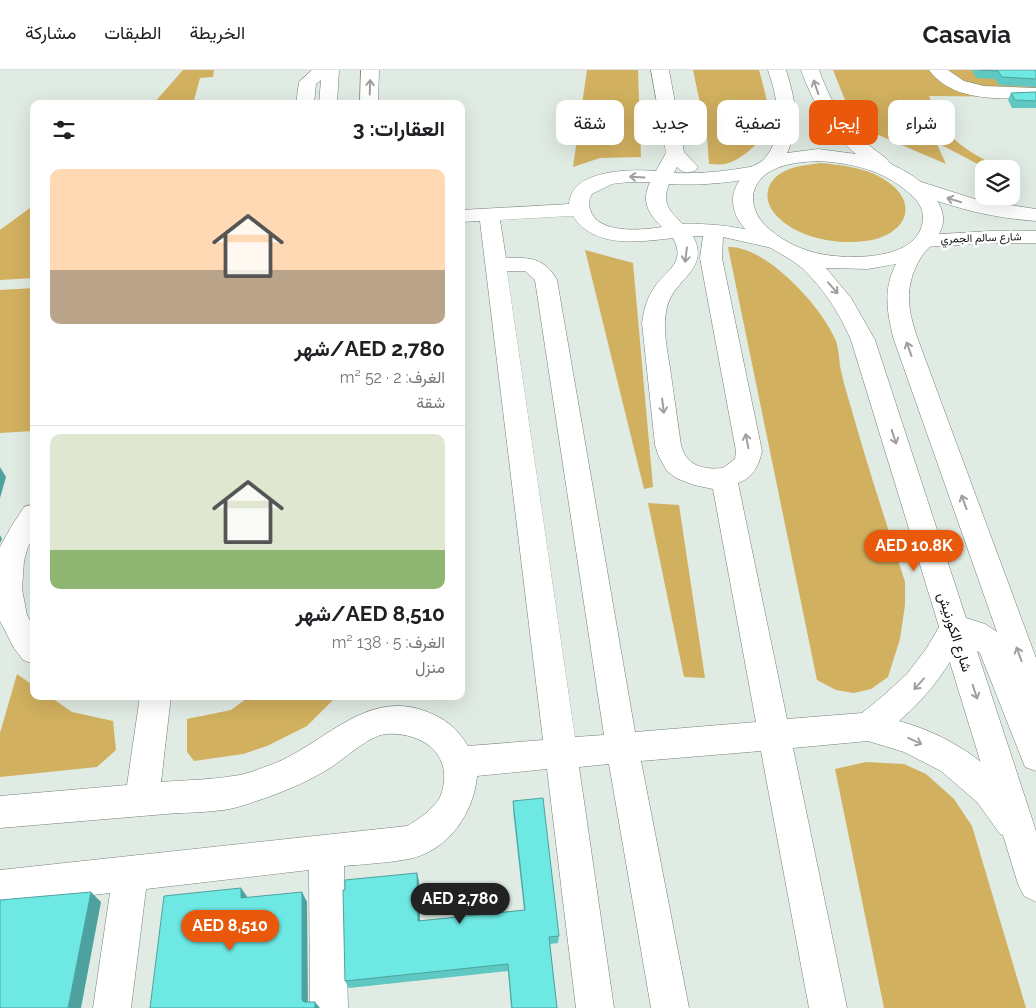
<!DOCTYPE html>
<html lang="ar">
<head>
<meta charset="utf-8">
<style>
	body { margin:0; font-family:Raleway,Vazirmatn,sans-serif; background:#f2f2f2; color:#202124; direction:rtl; height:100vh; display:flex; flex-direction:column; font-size:19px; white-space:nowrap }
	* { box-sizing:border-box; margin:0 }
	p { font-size:16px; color:#757577 }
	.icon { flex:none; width:28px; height:28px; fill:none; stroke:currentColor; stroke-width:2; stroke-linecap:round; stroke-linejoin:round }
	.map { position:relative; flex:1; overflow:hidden; direction:ltr }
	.details { position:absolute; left:30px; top:30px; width:435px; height:600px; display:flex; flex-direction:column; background:#fff; border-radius:10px; box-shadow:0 5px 20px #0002; direction:rtl }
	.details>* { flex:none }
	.guide { position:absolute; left:480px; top:30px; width:475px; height:45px; direction:rtl; display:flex; gap:10px }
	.fabs { position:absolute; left:975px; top:90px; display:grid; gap:10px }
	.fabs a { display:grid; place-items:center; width:45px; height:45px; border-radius:10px; background:#fff; box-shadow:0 5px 20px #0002; font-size:25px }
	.price { position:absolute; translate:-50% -42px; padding:0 11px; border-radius:18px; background:#ea580c; color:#fff; font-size:16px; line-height:32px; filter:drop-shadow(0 1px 2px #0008) }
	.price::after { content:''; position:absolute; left:50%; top:30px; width:15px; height:11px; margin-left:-8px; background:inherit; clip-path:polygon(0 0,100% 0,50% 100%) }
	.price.active { background:#222; color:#fff }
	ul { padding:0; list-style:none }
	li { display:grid; align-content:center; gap:10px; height:265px; padding:0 20px }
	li+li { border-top:1px solid #e0e0e0 }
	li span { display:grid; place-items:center; height:155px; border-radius:10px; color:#555 }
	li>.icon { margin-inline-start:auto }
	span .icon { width:90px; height:90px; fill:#fffc; stroke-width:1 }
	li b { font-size:21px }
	h2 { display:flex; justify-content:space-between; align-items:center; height:60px; padding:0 20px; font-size:21px }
	.tag { padding:0 18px; border-radius:10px; background:#fff; box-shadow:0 5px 20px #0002; font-size:18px; line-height:45px }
	.tag.active { background:#ea580c; color:#fff }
	header { display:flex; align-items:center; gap:30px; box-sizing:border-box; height:70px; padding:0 25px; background:#fff; border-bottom:1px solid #e0e0e0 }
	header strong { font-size:24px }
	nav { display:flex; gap:28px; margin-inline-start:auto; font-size:18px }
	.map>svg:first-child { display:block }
	.green { fill:#d1b05f }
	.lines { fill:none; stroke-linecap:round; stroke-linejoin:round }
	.minor-casing { stroke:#747f78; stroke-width:1 }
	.major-casing { stroke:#747f78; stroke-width:1 }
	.minor { fill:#fff; fill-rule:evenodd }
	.major { fill:#fff; fill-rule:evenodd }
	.wall { fill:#5fc8c3 }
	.shaded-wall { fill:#4da29f }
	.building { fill:#6ee8e3; stroke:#4da29f }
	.oneway { stroke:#9e9f9e }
	.labels { text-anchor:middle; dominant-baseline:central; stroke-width:5; stroke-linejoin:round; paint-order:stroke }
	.far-street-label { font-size:11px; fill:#0c100d; stroke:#fff }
	.street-label { font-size:14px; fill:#0c100d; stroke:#fff }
</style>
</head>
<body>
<header>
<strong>Casavia</strong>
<nav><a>الخريطة</a><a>الطبقات</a><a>مشاركة</a></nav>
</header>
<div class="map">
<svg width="1036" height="938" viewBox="0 0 1036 938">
	<rect width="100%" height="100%" fill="#e0ebe3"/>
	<path class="green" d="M183,0H214L213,7L200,8L193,34H153Z
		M587,0H638L641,87L600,88L573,97Z
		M693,0H759C762,11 771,42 769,53C765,70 742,90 725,94C720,95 714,94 709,94L707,66Z
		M833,0H1035L1036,27L929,26C946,71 961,77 1002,99H987L936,72L946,94L855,55Z
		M820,93C841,95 863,97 882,108C923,132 906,166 865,171C837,175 799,168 779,148C763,134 763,113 783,102C794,96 807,95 820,93Z
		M34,135V208L0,210V160Z
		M728,177C766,175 823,238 836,271C839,280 839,291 841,301C844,314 848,328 852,341C868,398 887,455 905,512V535L900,569L888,607L871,619L854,623L836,620L817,610Z
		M585,180L633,193L653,417L644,419Z
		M34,218V361L0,363V220Z
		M648,433L679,435L705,608L684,607Z
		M17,604L34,616V626H49L72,642L113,651L116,680L97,697L0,707V663Z
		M250,626H337L307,656L267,676L243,684L194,691L187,682V649L231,640Z
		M866,692L904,694L926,704L954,729L972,756L1026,938H884L835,699Z"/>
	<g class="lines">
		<g class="minor-casing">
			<path id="minor" d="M312,0H339L337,34H319L321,10L316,14L314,34H296L299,12Z
				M361,0H379L378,34H360Z
				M651,0H669L684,82L698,97L695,101C687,103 683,103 677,97L674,103C701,104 728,101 755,96L762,98L765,102L762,106C732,113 699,116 669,114C661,133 670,142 683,154C717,153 747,158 779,168L782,172L779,176L772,178L723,167L722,188L762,381C759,395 753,408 738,413L787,649L862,643L884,625L907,604L926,579L944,549L954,546L964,549L969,558C951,594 930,625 899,651C951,665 1007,701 1029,752L1024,764L1012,768L1000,764L977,732L941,701L904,682L868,671L793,678L847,938H809L761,681L641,691L689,938H651L609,694L579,697L614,938H576L547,699L477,706C474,743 448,781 409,789C388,793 365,794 344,796L348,938H310L309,800L146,819L131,938H93L110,823L0,836V800L407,756C419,749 431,741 439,729C442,724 443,718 444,711C447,678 416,662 386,664C367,666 343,691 325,701C298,717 267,728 238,737C217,743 188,742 166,744C111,749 55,753 0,758V726L127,715L140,626H171L161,712C185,710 209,710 233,706C246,705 261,698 273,694C324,674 366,619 425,641C445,648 457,658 468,676L543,670L480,151L461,152V140L569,134C571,99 631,99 656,101L666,83ZM630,112H650C641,132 648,143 662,157C643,160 597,165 590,139C588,133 589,129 592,124L612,114ZM573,146C594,179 639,172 673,168C686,192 668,199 656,215C647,227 644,239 642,253L655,375L659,387L667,401L676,408L694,415L713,419L756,652L635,662L557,210C545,188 529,187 506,188L500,150ZM693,166H703L700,188L736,381L735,389L723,398C704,400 686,396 681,375C677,349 674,324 670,298C667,278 662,257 667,237C674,208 711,200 693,166ZM507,201H525L535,210L604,665L575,667Z
				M929,0H948L964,11L984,16L1036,18V28C1001,29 952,32 929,0Z
				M915,110L978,130L1036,139V151C991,148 949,137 908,120L905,116L908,112Z
				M991,161H1036V173H991L925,177L918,175L915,171L918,167L925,165Z
				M34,434V466L28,477L24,491L22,519L27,545L34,558V594L23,590L14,578L0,551V477L11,457L24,437Z"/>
		</g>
		<g class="major-casing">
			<path id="major" d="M768,0H786C795,29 801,54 787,83L818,79L856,84C829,61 813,33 801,0H819C834,41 850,63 886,88C890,95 895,96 903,100C917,108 932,119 939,134C950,155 937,168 924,183C918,191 913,202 911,211C906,230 911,249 917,267L1036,588V701L1025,697L980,583L977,581L1036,761V832L1024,826L1018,814L851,270C839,242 824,219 802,198C779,178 736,169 733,132C732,118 742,104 753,96C757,94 762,92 765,88C786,63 777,27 768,0ZM818,91C852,93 883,100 909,123C917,129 924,139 923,149C920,192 846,190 816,183C796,178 777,168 763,153C755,144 750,130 755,118C765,95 796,92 818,91ZM896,194C883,219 887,241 893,267L997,562L985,554L966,548L875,270L851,228L826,198L868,199Z"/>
		</g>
		<use href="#minor" class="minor"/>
		<use href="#major" class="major"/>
	</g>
	<path class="wall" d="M972,0H1036V17L999,15L995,9L976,8Z
		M1036,22V38H1012L1008,30L1011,23Z
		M513,731L559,866L558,873L550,874L557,938H511L508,901L349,918L345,911L417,803L419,812L420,851L524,840L513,741Z"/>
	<path class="shaded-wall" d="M0,397L6,407L0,428Z
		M0,465L2,469L0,473Z
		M417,803L419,812L420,859L418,851Z
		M241,818L248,828H241Z
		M91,822L101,832L81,938H68Z
		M302,822L307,832L308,938L302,930Z
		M315,932L320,938H315Z"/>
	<path class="building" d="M979,0H1036V9L1002,7L998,1Z
		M1036,22V31L1015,30L1011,23Z
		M543,728L559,866L549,867L557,938H512L508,894L345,911L343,820H345V810L417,803L418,851L525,840L513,731Z
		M241,818V828L302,822V930L304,932H315V938H150L164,826Z
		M91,822L68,938H0V830Z"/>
	<defs><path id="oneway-shaft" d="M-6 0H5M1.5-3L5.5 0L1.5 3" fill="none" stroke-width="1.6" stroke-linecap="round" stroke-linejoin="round" transform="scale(1.25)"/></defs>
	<g class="oneway">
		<use href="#oneway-shaft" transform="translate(370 17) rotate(-88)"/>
		<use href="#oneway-shaft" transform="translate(816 17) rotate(-109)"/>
		<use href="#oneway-shaft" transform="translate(637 107) rotate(-177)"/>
		<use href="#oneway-shaft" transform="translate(954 130) rotate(-163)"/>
		<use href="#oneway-shaft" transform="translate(686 185) rotate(97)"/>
		<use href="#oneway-shaft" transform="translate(833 218) rotate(49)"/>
		<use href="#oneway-shaft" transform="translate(909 279) rotate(-110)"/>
		<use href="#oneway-shaft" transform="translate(663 336) rotate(83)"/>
		<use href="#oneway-shaft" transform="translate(894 367) rotate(72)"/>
		<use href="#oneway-shaft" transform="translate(747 371) rotate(-101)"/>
		<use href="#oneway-shaft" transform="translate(964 432) rotate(-110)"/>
		<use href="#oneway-shaft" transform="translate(1019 584) rotate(-110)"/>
		<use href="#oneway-shaft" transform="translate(919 614) rotate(132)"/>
		<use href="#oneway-shaft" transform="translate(975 622) rotate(72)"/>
		<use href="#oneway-shaft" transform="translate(915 671) rotate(25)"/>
	</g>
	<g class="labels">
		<g class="far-street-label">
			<text transform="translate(981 168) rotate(-2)">شارع سالم الجمري</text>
		</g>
		<g class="street-label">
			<text transform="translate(955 562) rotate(72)">شارع الكورنيش</text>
		</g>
	</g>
</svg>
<div class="fabs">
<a><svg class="icon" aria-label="layers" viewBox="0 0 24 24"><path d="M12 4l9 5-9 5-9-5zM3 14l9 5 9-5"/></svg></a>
</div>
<b class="price" style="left:914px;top:502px">AED 10.8K</b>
<b class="price active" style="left:460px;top:855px">AED 2,780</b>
<b class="price" style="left:230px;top:882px">AED 8,510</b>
<div class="guide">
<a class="tag">شراء</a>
<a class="tag active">إيجار</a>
<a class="tag">تصفية</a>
<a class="tag">جديد</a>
<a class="tag">شقة</a>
</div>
<section class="details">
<h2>العقارات: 3<svg class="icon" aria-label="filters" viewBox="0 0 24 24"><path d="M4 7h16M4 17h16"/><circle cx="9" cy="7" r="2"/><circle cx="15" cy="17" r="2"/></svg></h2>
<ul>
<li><span style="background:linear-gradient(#ffd9b3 65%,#b9a48a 0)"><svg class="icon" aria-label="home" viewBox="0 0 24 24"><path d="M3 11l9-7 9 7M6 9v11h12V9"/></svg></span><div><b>AED 2,780/شهر</b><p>الغرف: 2 · 52 m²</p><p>شقة</p></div></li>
<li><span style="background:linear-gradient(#dfe7d0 75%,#8fb573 0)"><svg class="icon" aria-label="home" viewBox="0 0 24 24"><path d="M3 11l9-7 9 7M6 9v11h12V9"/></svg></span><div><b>AED 8,510/شهر</b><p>الغرف: 5 · 138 m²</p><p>منزل</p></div></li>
</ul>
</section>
</div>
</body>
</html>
